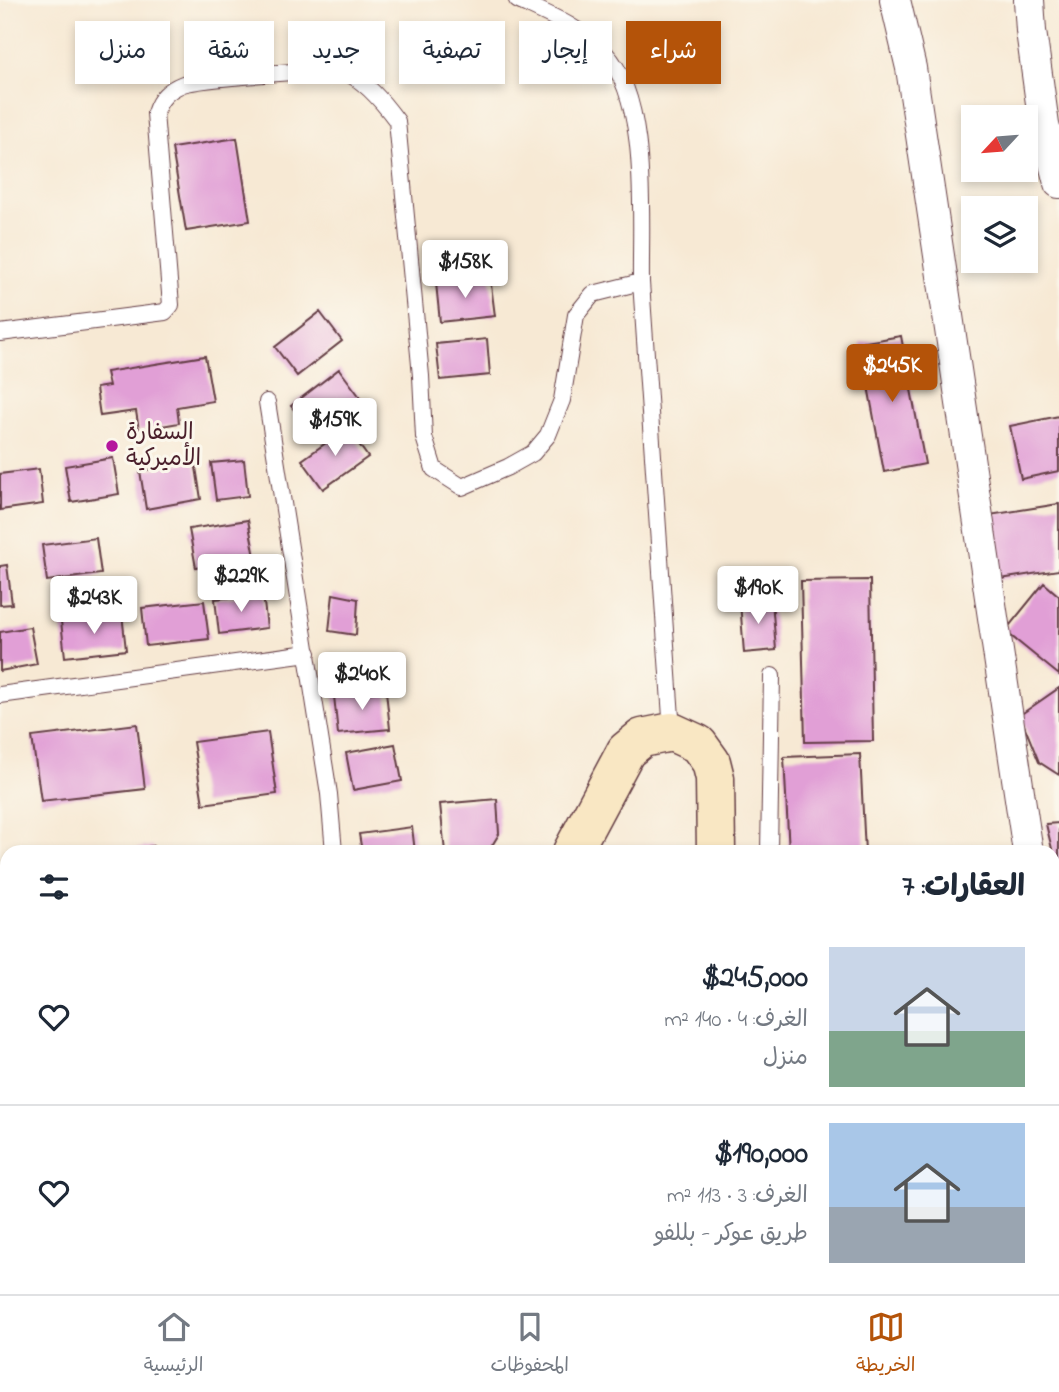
<!DOCTYPE html>
<html lang="ar">
<head>
<meta charset="utf-8">
<style>
	body { margin:0; font-family:"Indie Flower","Playpen Sans Arabic",sans-serif; background:#f2f2f3; color:#1f2937; direction:rtl; height:100vh; display:flex; flex-direction:column; font-size:26px; white-space:nowrap }
	* { box-sizing:border-box; margin:0 }
	p { font-size:23px; color:#747a83 }
	.icon { flex:none; width:38px; height:38px; fill:none; stroke:currentColor; stroke-width:2; stroke-linecap:round; stroke-linejoin:round }
	.map { position:relative; flex:1; overflow:hidden; direction:ltr }
	.drawer { position:absolute; left:0px; top:845px; width:1060px; height:450px; display:flex; flex-direction:column; background:#fff; border-radius:21px 21px 0 0; box-shadow:0 4px 10px #0003; direction:rtl }
	.drawer>* { flex:none }
	.hud { position:absolute; left:21px; top:21px; width:700px; height:63px; direction:rtl; display:flex; gap:14px }
	.needle { width:46px; rotate:244deg }
	.controls { position:absolute; left:961px; top:105px; display:grid; gap:14px }
	.controls a { display:grid; place-items:center; width:77px; height:77px; border-radius:0px; background:#fff; box-shadow:0 4px 10px #0003; font-size:35px }
	.price { position:absolute; translate:-50% -60px; padding:0 16px; border-radius:7px; background:#fff; color:#222; font-size:23px; line-height:46px; filter:drop-shadow(0 2px 4px #0008) }
	.price::after { content:''; position:absolute; left:50%; top:42px; width:21px; height:16px; margin-left:-10px; background:inherit; clip-path:polygon(0 0,100% 0,50% 100%) }
	.price.current { background:#b45309; color:#fff }
	ul { padding:0; list-style:none }
	li { display:flex; align-items:center; gap:21px; height:175px; padding:0 35px }
	li+li { border-top:2px solid #e0e1e3 }
	li span { display:grid; place-items:center; flex:none; width:196px; height:140px; border-radius:0px; color:#555 }
	li>.icon { margin-inline-start:auto }
	span .icon { width:84px; height:84px; fill:#fffc; stroke-width:1 }
	li b { font-size:30px }
	h2 { display:flex; justify-content:space-between; align-items:center; height:84px; padding:0 35px; font-size:30px }
	.pill { padding:0 24px; border-radius:0px; background:#fff; box-shadow:0 4px 10px #0003; font-size:24px; line-height:63px }
	.pill.current { background:#b45309; color:#fff }
	.dock { display:flex; justify-content:space-around; align-items:center; height:98px; border-top:2px solid #e0e1e3; background:#fff; font-size:19px; color:#747a83 }
	.dock a { display:grid; justify-items:center; gap:4px }
	.dock .current { color:#b45309 }
	.map>svg:first-child { display:block }
	.building { fill:#e19fd6 }
	.lines { fill:none; stroke-linecap:round; stroke-linejoin:round }
	.lane-casing { stroke:#643d44; stroke-width:18 }
	.street-casing { stroke:#643d44; stroke-width:32 }
	.secondary-casing { stroke:#643d44; stroke-width:41 }
	.lane { stroke:#fff; stroke-width:16 }
	.street { stroke:#fff; stroke-width:30 }
	.secondary { stroke:#f9e7c3; stroke-width:38 }
	.poi-dot { fill:#b5179e; stroke:#fbf7ec; stroke-width:2.5 }
	.labels { text-anchor:middle; dominant-baseline:central; stroke-width:6; stroke-linejoin:round; paint-order:stroke }
	.poi-label { font-size:23px; fill:#4a1f2b; stroke:#fbf7ec; text-anchor:start }
</style>
</head>
<body>
<div class="map">
<svg width="1059" height="1294" viewBox="0 0 1059 1294">
	<rect width="100%" height="100%" fill="#fbf7ec"/>
	<filter id="ink" filterUnits="userSpaceOnUse"><feTurbulence type="fractalNoise" baseFrequency=".0143" numOctaves="2"/><feDisplacementMap in="SourceGraphic" scale="14" xChannelSelector="R" yChannelSelector="G"/><feConvolveMatrix kernelMatrix="1 2 1 2 8 2 1 2 1" color-interpolation-filters="sRGB"/></filter>
	<filter id="wash" filterUnits="userSpaceOnUse"><feTurbulence type="fractalNoise" baseFrequency=".00686" numOctaves="4" result="noise"/><feDisplacementMap in="SourceGraphic" scale="28" xChannelSelector="R" yChannelSelector="G"/><feGaussianBlur stdDeviation="1.57" result="paint"/><feColorMatrix in="noise" values="0 0 0 0 0 0 0 0 0 0 0 0 0 0 0 0 0 1.4 0 .05"/><feComposite in="paint" operator="in"/></filter>
	<g filter="url(#wash)">
		<rect width="100%" height="100%" fill="#f7e9d4"/>
		<g id="blocks">
			<path class="building" d="M237,138L250,221L186,231L172,148Z
				M490,277L495,316L440,322L436,283Z
				M320,312L342,341L297,376L275,347Z
				M901,336L925,464L884,472L860,343Z
				M487,339L490,375L440,380L436,344Z
				M205,356L213,401L177,407L179,423L139,430L136,411L100,416L96,388L109,386L106,372Z
				M339,369L360,397L312,433L291,406Z
				M1059,416V471L1021,479L1010,426Z
				M347,428L368,457L323,489L302,460Z
				M113,458L119,494L71,502L65,466Z
				M244,460L248,496L216,500L211,463Z
				M195,461L201,499L146,509L140,471Z
				M39,469L43,504L0,510V474Z
				M1059,504V570L994,580L983,516Z
				M248,520L255,557L196,568L189,529Z
				M96,538L101,574L47,581L42,545Z
				M7,565L12,604L0,605V566Z
				M870,580L873,741L805,742L801,581Z
				M1044,583L1059,596V675L1005,631Z
				M263,594L267,628L219,634L215,599Z
				M333,594L358,599L356,635L329,631Z
				M772,600L776,650L744,653L740,602Z
				M204,601L209,639L146,646L142,608Z
				M122,614L126,650L65,657L61,621Z
				M30,627L37,664L0,671V632Z
				M1059,688V775L1039,762L1020,715Z
				M386,691L390,729L338,734L334,696Z
				M137,724L145,789L41,801L32,737Z
				M268,732L277,794L203,804L193,742Z
				M395,744L402,781L353,790L346,753Z
				M860,754L865,852H789L784,757Z
				M497,799L499,834L488,852H445L440,804Z
				M1059,823V873L1058,874L1046,824Z
				M412,827L415,852H362L359,834Z
				M153,846L154,852H124V851Z
				M1059,1182V1221L1054,1223V1183Z
				M1059,1250V1289L1039,1294H1027L1026,1288H1054V1251Z
				M737,1288H789V1294H737Z"/>
		</g>
	</g>
	<g filter="url(#ink)">
		<use href="#blocks" fill-opacity="0" stroke="#643d44" stroke-width="2"/>
		<g class="lines">
			<g class="lane-casing">
				<path id="lane" d="M517,0C547,14 582,28 605,53C650,100 640,219 641,282
					M0,333L165,312L171,305L155,113C160,98 168,90 183,84C195,79 333,67 343,71C365,80 383,102 397,121L421,376L424,437L434,469L462,487L508,467L533,453L548,435L562,400L576,315L593,294L641,282L672,732
					M267,402L329,794L334,852
					M0,695L308,653
					M769,852L772,676"/>
			</g>
			<g class="street-casing">
				<path id="street" d="M895,0L911,68L1028,852
					M1029,0L1031,31L1044,125L1059,183
					M1054,1019L1059,1039
					M831,1294V1288"/>
			</g>
			<g class="secondary-casing">
				<path id="secondary" d="M572,852L626,751L642,738L672,732L698,744L711,762L715,778L716,852
					M0,980L7,979
					M692,1294V1288"/>
			</g>
			<use href="#lane" class="lane"/>
			<use href="#street" class="street"/>
			<use href="#secondary" class="secondary"/>
		</g>
	</g>
	<circle class="poi-dot" cx="112" cy="446" r="7"/>
	<g class="labels">
		<g class="poi-label">
			<text x="126" y="433">السفارة<tspan x="126" dy="26">الأميركية</tspan></text>
		</g>
	</g>
</svg>
<div class="controls">
<a><svg class="needle" viewBox="-14 -14 28 28"><path d="M0-13l5 13h-10z" fill="#e53935"/><path d="M0 13l5-13h-10z" fill="#747a83"/></svg></a>
<a><svg class="icon" aria-label="layers" viewBox="0 0 24 24"><path d="M12 4l9 5-9 5-9-5zM3 14l9 5 9-5"/></svg></a>
</div>
<b class="price" style="left:465px;top:300px">$158K</b>
<b class="price current" style="left:892px;top:404px">$245K</b>
<b class="price" style="left:335px;top:458px">$159K</b>
<b class="price" style="left:241px;top:614px">$229K</b>
<b class="price" style="left:758px;top:626px">$190K</b>
<b class="price" style="left:94px;top:636px">$243K</b>
<b class="price" style="left:362px;top:712px">$240K</b>
<div class="hud">
<a class="pill current">شراء</a>
<a class="pill">إيجار</a>
<a class="pill">تصفية</a>
<a class="pill">جديد</a>
<a class="pill">شقة</a>
<a class="pill">منزل</a>
</div>
<section class="drawer">
<h2>العقارات: 7<svg class="icon" aria-label="filters" viewBox="0 0 24 24"><path d="M4 7h16M4 17h16"/><circle cx="9" cy="7" r="2"/><circle cx="15" cy="17" r="2"/></svg></h2>
<ul>
<li><span style="background:linear-gradient(#c9d6e8 60%,#7fa58c 0)"><svg class="icon" aria-label="home" viewBox="0 0 24 24"><path d="M3 11l9-7 9 7M6 9v11h12V9"/></svg></span><div><b>$245,000</b><p>الغرف: 4 · 140 m²</p><p>منزل</p></div><svg class="icon" aria-label="heart" viewBox="0 0 24 24"><path d="M12 20l-8-8c-3-5 5-10 8-4 3-6 11-1 8 4z"/></svg></li>
<li><span style="background:linear-gradient(#a9c7e8 60%,#9aa5b1 0)"><svg class="icon" aria-label="home" viewBox="0 0 24 24"><path d="M3 11l9-7 9 7M6 9v11h12V9"/></svg></span><div><b>$190,000</b><p>الغرف: 3 · 113 m²</p><p>طريق عوكر - بللفو</p></div><svg class="icon" aria-label="heart" viewBox="0 0 24 24"><path d="M12 20l-8-8c-3-5 5-10 8-4 3-6 11-1 8 4z"/></svg></li>
</ul>
</section>
</div>
<nav class="dock">
<a class="current"><svg class="icon" aria-label="map" viewBox="0 0 24 24"><path d="M3 6l6-2 6 2 6-2v14l-6 2-6-2-6 2zM9 4v14M15 6v14"/></svg>الخريطة</a>
<a><svg class="icon" aria-label="saved" viewBox="0 0 24 24"><path d="M7 4h10v16l-5-4-5 4z"/></svg>المحفوظات</a>
<a><svg class="icon" aria-label="home" viewBox="0 0 24 24"><path d="M3 11l9-7 9 7M6 9v11h12V9"/></svg>الرئيسية</a>
</nav>
</body>
</html>
